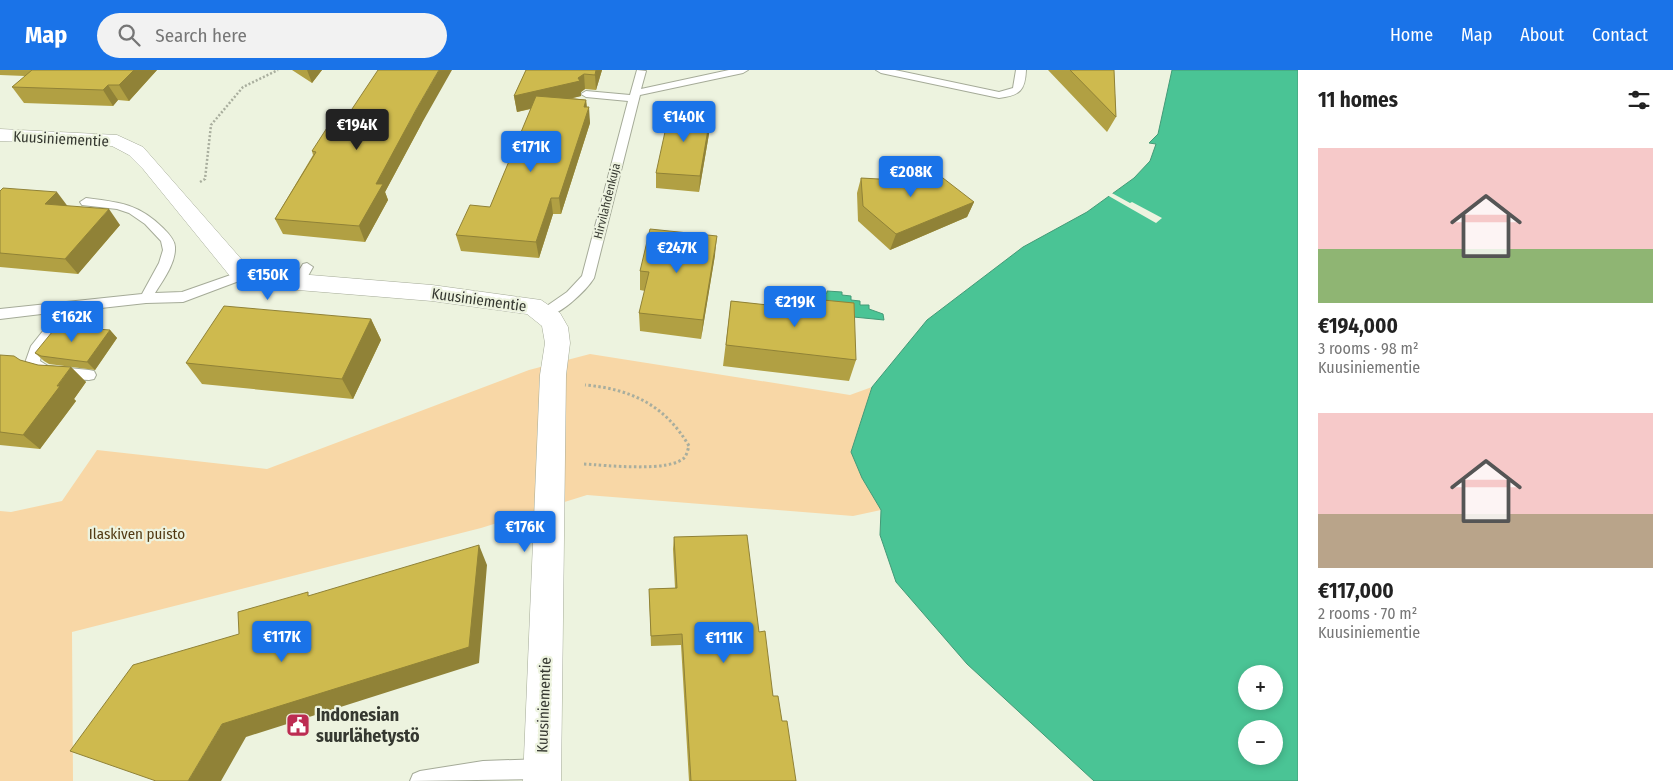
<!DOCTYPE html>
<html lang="en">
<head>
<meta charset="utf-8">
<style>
	body { margin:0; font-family:"Fira Sans Condensed",sans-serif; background:#f2f2f2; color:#222; height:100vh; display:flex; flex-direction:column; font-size:19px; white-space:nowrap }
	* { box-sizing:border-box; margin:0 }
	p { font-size:16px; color:#767676 }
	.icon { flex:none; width:28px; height:28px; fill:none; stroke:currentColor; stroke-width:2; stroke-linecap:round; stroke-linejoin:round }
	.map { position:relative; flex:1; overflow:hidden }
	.side { display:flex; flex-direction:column; background:#fff; width:375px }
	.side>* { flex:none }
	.tools { position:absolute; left:1238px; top:595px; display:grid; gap:10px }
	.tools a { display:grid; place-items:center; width:45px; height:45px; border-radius:50%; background:#fff; box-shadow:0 2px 8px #0003; font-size:25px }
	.price { position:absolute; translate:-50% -42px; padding:0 11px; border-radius:5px; background:#1a73e8; color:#fff; font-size:16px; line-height:32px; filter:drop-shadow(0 1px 2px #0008) }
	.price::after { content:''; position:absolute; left:50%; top:30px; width:15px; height:11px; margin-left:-8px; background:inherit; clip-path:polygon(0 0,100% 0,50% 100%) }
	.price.selected { background:#222; color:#fff }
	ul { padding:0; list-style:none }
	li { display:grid; align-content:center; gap:10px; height:265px; padding:0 20px }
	li span { display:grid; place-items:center; height:155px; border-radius:0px; color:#555 }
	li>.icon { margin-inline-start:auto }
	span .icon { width:90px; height:90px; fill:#fffc; stroke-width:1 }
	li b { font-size:21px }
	h2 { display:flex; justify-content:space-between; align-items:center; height:60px; padding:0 20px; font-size:21px }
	header { display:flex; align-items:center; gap:30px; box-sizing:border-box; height:70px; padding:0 25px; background:#1a73e8; color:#fff }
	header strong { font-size:24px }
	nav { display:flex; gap:28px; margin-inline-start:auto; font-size:18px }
	.search { width:350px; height:45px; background:#f2f2f2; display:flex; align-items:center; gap:12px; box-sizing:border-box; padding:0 18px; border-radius:28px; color:#767676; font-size:19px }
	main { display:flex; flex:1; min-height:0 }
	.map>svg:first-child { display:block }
	.green { fill:#f8d7a6 }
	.water { fill:#4ac495; stroke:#449a77; fill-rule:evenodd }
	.pier { fill:#edf3df }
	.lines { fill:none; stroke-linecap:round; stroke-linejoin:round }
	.service-casing { stroke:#a5ab98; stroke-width:2 }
	.minor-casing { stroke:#a5ab98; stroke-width:1 }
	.path-far1 { stroke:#a9ae9e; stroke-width:2.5; stroke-dasharray:2 2; stroke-linecap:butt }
	.path { stroke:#a9ae9e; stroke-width:3; stroke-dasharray:2.5 2.5; stroke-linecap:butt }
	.service { fill:#fff; fill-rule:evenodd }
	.minor { fill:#fff; fill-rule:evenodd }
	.wall { fill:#b1a043 }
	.shaded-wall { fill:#908237 }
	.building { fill:#ceba4e; stroke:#908237 }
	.labels { text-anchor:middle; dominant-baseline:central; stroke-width:4.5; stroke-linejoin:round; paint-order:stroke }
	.far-street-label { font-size:12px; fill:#353830; stroke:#edf3df }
	.street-label { font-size:15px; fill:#353830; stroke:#edf3df }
	.park-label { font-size:15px; fill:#523a13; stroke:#edf3df }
	.near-poi-label { font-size:18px; font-weight:bold; fill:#353830; stroke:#edf3df; text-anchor:start }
</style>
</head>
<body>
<header>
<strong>Map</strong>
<div class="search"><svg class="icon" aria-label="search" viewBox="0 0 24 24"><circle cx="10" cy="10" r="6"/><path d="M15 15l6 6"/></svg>Search here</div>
<nav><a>Home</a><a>Map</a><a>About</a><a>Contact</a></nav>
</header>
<main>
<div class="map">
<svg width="1298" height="711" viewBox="0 0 1298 711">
	<rect width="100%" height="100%" fill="#edf3df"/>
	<path class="green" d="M590,284L850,325L872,317L851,382L862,408L881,440L853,446L587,425L481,458L72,562L73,711H0V441L11,442L62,431L97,380L267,399L529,300Z"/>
	<path class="water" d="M1172,0H1298V711H1094L967,594L896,512L880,465L881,440L862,408L851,382L872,317L927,250L1023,177L1087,142L1134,108L1150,91L1156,74L1149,73L1158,64ZM1246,604H1274V631H1246ZM1246,659H1274V686H1246Z
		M827,221L842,222V225L851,226V230L860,231V235H869V239L883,244L884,250L813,243L818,228H821V225L824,226V223H827Z"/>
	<path class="pier" d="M1110,122L1130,133L1132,132L1162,148L1156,153L1107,125Z"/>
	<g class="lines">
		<g class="service-casing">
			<path id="service" d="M637,0L646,1L641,19L729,0H748L743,3L640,25L594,208C587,220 555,251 541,246L539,243L541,240L567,222L582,206L628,31L586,27L581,24L586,21L630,25Z
				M876,0H895L999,22L1013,18L1016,0H1026C1025,21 1020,25 999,28L881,3Z
				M86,128C119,132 139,134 163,158C168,163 175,170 175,177C176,193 163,210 155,223L182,222L242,201L248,205L247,208L183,232L146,233L74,241L42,282L40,291L48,296L89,300L94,301L96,305L94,309L89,310C70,309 35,312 25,293L31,276L58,242L0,249V239L142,224L159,193L163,180L161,171L145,154L129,143L117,139L82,135L80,132Z
				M307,193L313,197L303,215H293L292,212L303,194Z
				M542,689L549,692L552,699L549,706L542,709L410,711L413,704L420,701L483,691Z"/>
		</g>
		<g class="minor-casing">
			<path id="minor" d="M0,59L117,65L143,77L250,199L260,204H298L432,215L541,230L560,243L568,257L570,273L566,305L561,711H523L540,305L545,273L542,256L527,244L432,231L298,220H257L234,211L143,99L129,85L112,76L0,71Z"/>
		</g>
		<path class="path-far1" d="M200,112L205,109L211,55L243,17L278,0"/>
		<path class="path" d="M584,394C604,395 671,403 685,387C687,384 688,379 689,376C665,335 631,319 585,315"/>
		<use href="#service" class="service"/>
		<use href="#minor" class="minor"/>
	</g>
	<path class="wall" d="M0,0H157L129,31L118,30L113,36L24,33L12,17L25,6L0,5Z
		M292,0H322L312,13Z
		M526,0H602L596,20L585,19L581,22V26L572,28L586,30L587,37L590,53L561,144H553L539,188L461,181L456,165L490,137L531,39L517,42L514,26Z
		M1048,0H1114L1116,47L1107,62Z
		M711,42L710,58L699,122L656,118V103Z
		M422,53L385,122L388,130L365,172L283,164L275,149L313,85L312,81Z
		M895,96L974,132L967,147L890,180L858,151L857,123L861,108L891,110Z
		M0,121L67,136L120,155L78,204L0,197Z
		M715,185L701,269L640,261L639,243L645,221L640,220V201Z
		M823,230L856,290L849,311L723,296L731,231L776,236L777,231L797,233H823Z
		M371,249L381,270L353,329L202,314L186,293Z
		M110,260L117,268L95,300L49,294L44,291L35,283Z
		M0,285L38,295L71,297L86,312L74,329L76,331L40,379L0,375Z
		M674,467L759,562L773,626L782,651L796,711H689L681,575L651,576L649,519L675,518L673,479Z"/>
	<path class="shaded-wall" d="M134,0H157L129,31L119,15Z
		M307,0H322L312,13Z
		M439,0H452L422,53L385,122L388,130L365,172L359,156L376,114L417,38Z
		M596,0H602L596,20L595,5Z
		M584,4L585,19L581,22V26L517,42L514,26Z
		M108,15L118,30L113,36L103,20Z
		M586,30L587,43L589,37L590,53L561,144L559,128Z
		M711,42L710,58L699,122L700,106Z
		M57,122L69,138L45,134Z
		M551,128L553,144L539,188L536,172Z
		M974,132L967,147L890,180L896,164Z
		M109,139L120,155L78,204L65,189Z
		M717,166L715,185L701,269L703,250Z
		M371,249L381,270L353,329L342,309Z
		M110,260L117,268L95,300L87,292Z
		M71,297L86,312L74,329L76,331L40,379L23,365Z
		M479,475L487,495L479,593L246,667L221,711H188L222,654Z"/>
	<path class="building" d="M32,0H134L119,15H108L103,20L12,17Z
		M378,0H439L417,38L376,114H383L359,156L275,149L316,82L312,81L334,47L346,48Z
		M526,0H596L595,5L584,4L578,8L580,11L514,26Z
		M1070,0H1114L1116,47Z
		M536,26L586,30L584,37H589L559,128H551L536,172L456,165L470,135L490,137Z
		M670,39L711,42L700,106L656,103Z
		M895,96L930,98L974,132L896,164L863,136L861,108L897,110Z
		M3,118L57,122L45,134L109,139L65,189L0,183V121Z
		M650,159L717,166L703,250L639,243L649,202L640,201Z
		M823,230L854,233L856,290L726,275L731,231L777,236V231L798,233V231L823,234Z
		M224,236L371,249L342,309L186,293Z
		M57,256L110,260L87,292L41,286L35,283Z
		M0,285L14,286L20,290L38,295L71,297L57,316H60L23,365L0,362Z
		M747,465L759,562L765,561L773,626H778L782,651H787L796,711H691L682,564L651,566L649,519L677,518L674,467Z
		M479,475L469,577L222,654L188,711H156L70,681L133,595L239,564L238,542L308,522V526Z"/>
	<defs>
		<g id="civic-square" transform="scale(1.25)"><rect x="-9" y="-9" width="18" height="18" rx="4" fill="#bc2c52" stroke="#edf3df"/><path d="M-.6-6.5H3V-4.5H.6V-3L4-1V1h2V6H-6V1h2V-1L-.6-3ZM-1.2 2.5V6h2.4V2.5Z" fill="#fff"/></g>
	</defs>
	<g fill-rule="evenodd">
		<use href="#civic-square" x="298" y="655"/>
	</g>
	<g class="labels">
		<g class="far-street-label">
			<text transform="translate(607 131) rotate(-76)">Hirvilahdenkuja</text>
		</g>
		<g class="street-label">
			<text transform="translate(61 69) rotate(3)">Kuusiniementie</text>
			<text transform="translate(479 230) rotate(8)">Kuusiniementie</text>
			<text transform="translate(544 635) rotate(-88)">Kuusiniementie</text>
		</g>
		<g class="park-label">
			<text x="137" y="464">Ilaskiven puisto</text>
		</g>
		<g class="near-poi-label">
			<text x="316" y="645">Indonesian<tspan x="316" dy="21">suurlähetystö</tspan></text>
		</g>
	</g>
</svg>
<div class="tools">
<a>+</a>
<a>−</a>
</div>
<b class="price" style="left:684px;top:73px">€140K</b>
<b class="price selected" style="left:357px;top:81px">€194K</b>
<b class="price" style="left:531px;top:103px">€171K</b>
<b class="price" style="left:911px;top:128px">€208K</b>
<b class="price" style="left:677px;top:204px">€247K</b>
<b class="price" style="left:268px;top:231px">€150K</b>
<b class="price" style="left:795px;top:258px">€219K</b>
<b class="price" style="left:72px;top:273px">€162K</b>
<b class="price" style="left:525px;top:483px">€176K</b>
<b class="price" style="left:282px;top:593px">€117K</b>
<b class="price" style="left:724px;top:594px">€111K</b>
</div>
<section class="side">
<h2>11 homes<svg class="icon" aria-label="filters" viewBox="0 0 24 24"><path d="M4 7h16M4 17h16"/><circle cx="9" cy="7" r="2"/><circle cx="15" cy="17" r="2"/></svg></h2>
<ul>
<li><span style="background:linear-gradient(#f6c9c9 65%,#8fb573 0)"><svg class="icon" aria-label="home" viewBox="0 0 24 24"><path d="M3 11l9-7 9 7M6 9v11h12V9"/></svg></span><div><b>€194,000</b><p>3 rooms · 98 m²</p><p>Kuusiniementie</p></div></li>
<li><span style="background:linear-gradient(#f6c9c9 65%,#b9a48a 0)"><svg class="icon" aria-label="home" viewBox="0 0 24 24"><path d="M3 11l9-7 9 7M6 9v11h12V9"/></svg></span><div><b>€117,000</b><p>2 rooms · 70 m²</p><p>Kuusiniementie</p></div></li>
</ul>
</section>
</main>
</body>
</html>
